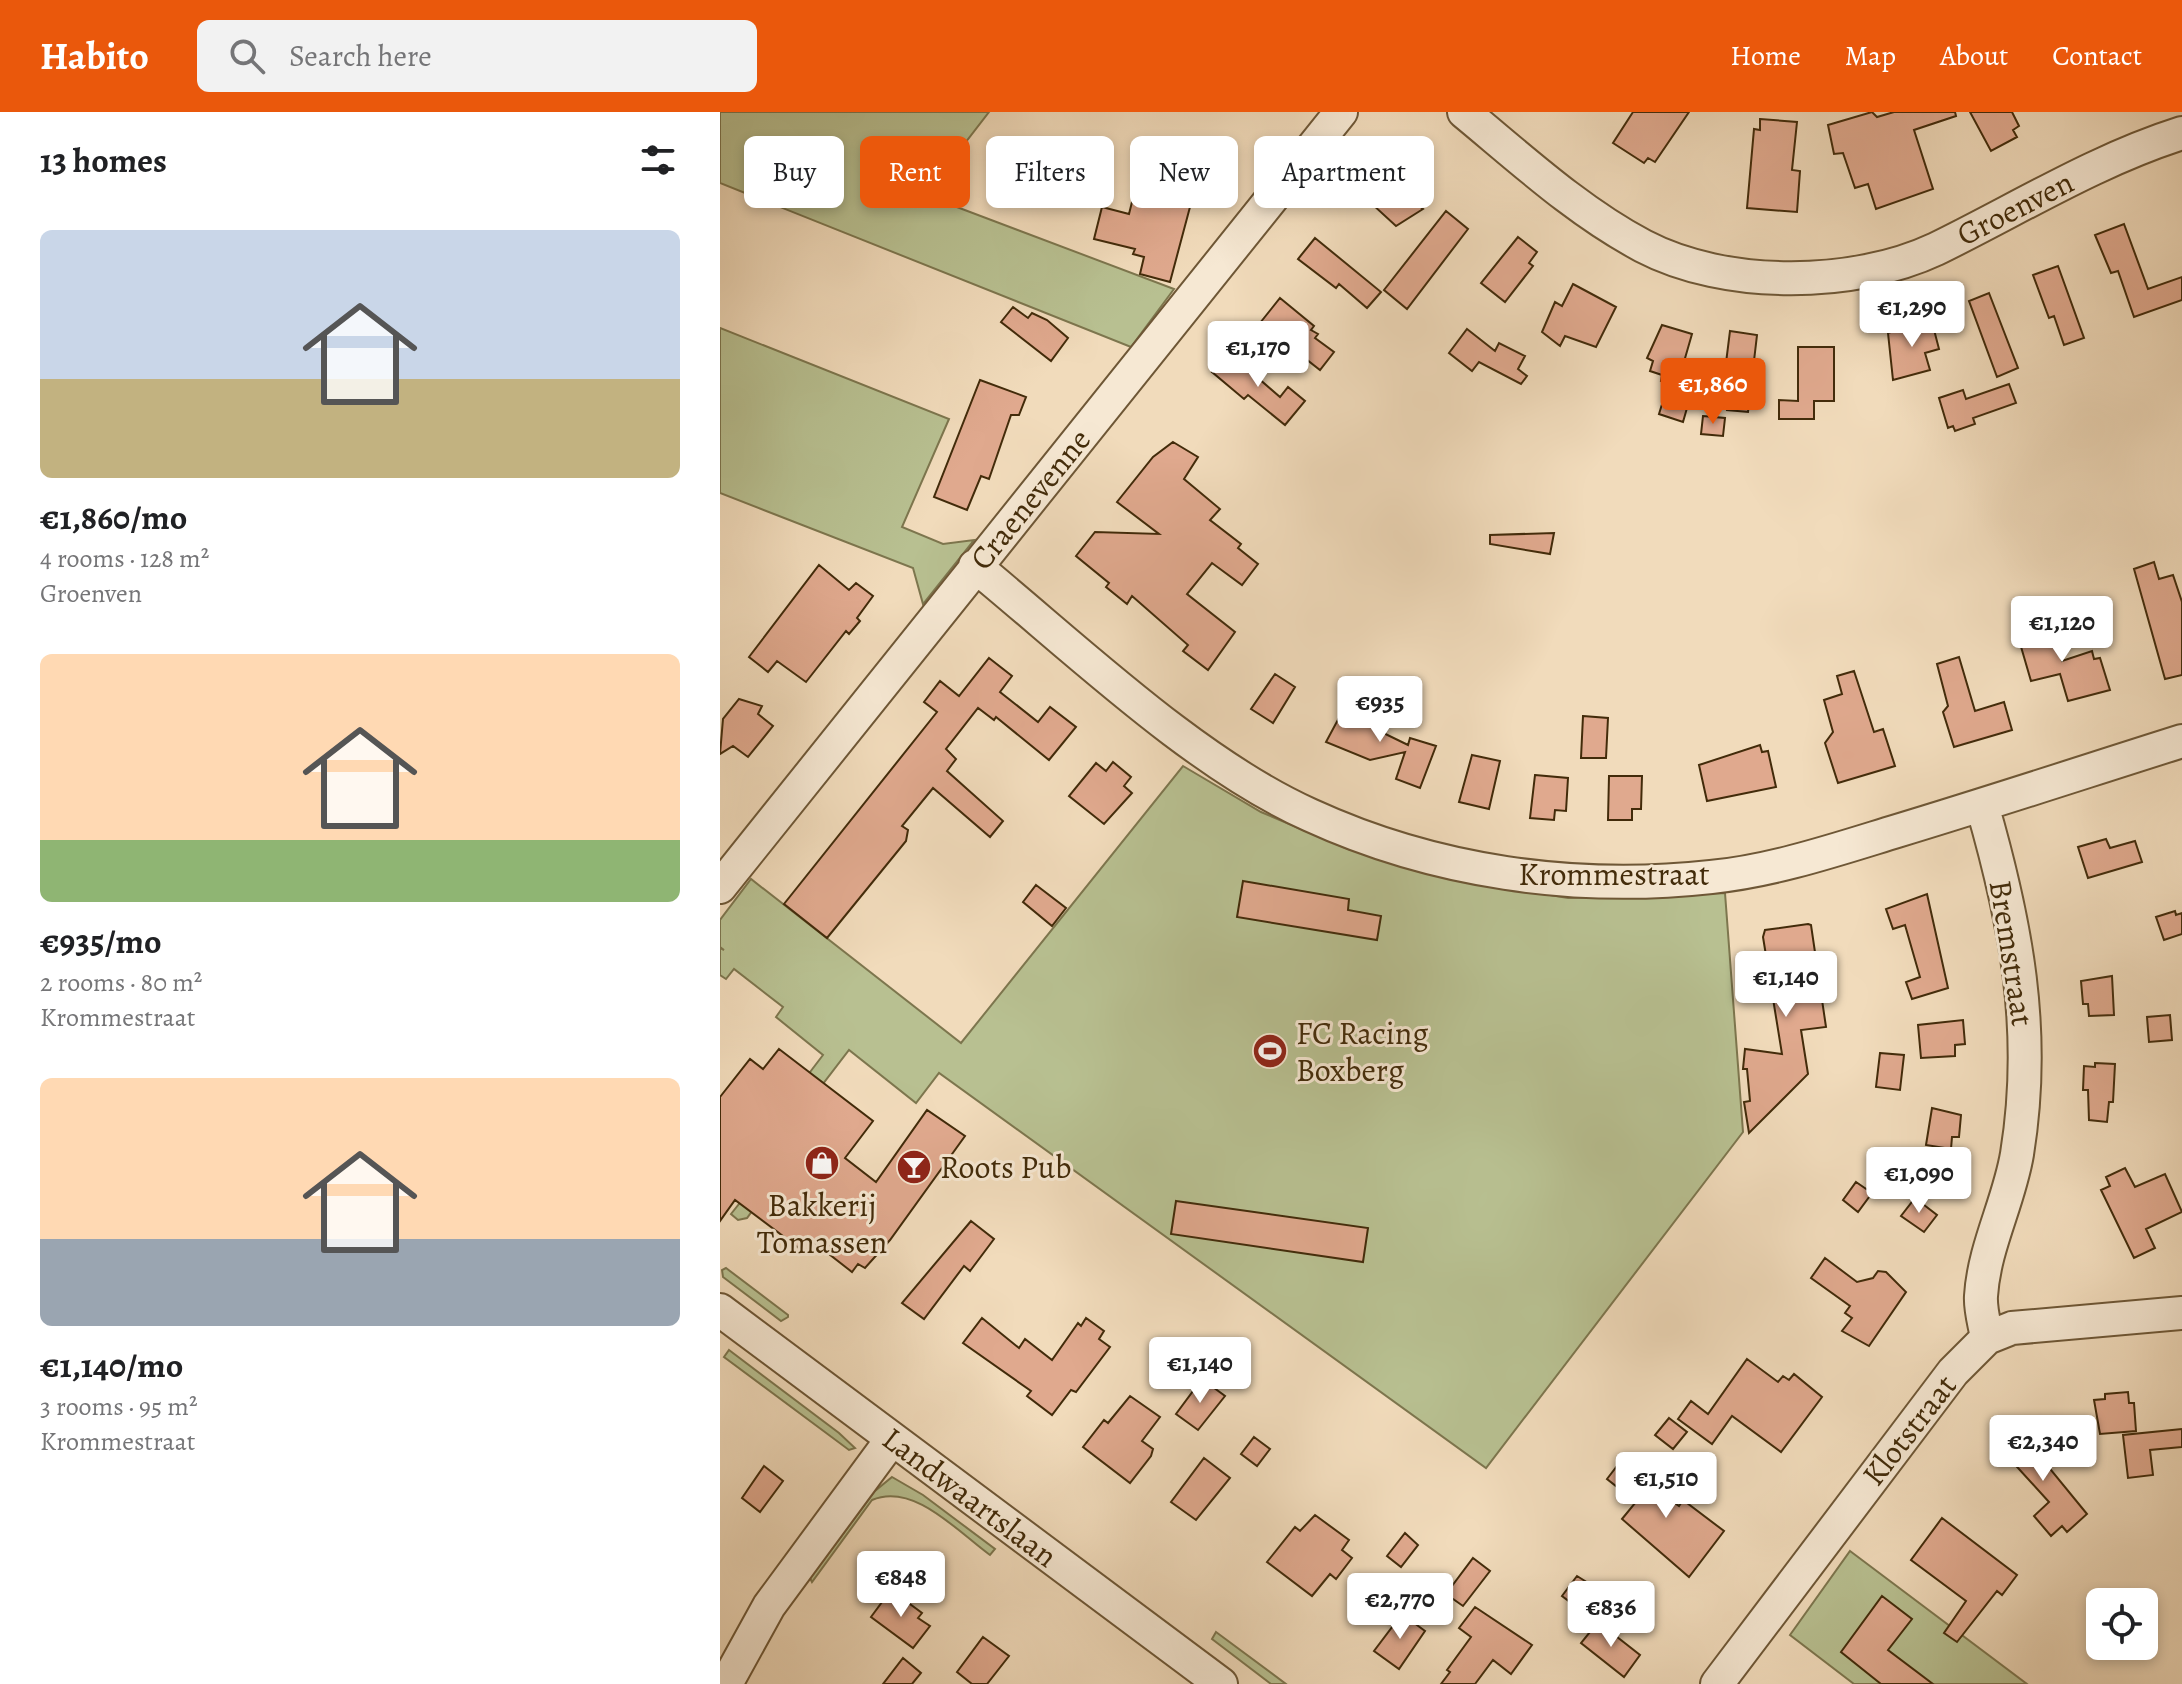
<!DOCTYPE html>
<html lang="en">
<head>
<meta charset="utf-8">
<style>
	body { margin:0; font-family:Alegreya,serif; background:#f2f2f2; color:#202124; height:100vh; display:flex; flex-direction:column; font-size:30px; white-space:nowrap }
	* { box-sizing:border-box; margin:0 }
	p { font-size:26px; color:#757577 }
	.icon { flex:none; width:44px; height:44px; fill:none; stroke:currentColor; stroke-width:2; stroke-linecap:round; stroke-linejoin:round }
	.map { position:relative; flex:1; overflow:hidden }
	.drawer { display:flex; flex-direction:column; background:#fff; width:720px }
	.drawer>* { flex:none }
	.top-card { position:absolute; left:24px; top:24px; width:760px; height:72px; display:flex; gap:16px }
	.tools { position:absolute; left:1366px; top:1476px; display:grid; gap:16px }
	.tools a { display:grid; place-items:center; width:72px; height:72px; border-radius:12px; background:#fff; box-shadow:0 4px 12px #0003; font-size:40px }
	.price { position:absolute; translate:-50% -68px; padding:0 18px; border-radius:8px; background:#fff; color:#222; font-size:26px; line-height:52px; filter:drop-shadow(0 2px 4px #0008) }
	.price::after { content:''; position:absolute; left:50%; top:48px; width:24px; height:18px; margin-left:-12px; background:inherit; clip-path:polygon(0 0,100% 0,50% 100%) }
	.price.on { background:#ea580c; color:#fff }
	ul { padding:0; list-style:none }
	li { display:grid; align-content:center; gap:16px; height:424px; padding:0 40px }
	li span { display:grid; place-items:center; height:248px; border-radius:12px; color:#555 }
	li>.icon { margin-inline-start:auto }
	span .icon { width:144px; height:144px; fill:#fffc; stroke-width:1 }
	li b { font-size:34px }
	h2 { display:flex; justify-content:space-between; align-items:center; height:96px; padding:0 40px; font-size:34px }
	.pill { padding:0 28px; border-radius:12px; background:#fff; box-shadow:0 4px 12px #0003; font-size:28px; line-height:72px }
	.pill.on { background:#ea580c; color:#fff }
	header { display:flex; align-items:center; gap:48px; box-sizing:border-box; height:112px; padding:0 40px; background:#ea580c; color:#fff }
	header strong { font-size:38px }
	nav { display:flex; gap:44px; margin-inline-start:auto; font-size:28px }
	.search { width:560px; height:72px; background:#f2f2f2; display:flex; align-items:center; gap:20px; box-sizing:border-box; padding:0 28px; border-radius:12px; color:#757577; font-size:30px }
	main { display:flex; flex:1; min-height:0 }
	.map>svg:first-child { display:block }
	.green { fill:#b8c091; stroke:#7d764e; stroke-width:2 }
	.building { fill:#e0a98e; stroke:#422b0a; stroke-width:2 }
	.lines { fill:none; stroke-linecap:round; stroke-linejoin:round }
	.minor-casing { stroke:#6e5736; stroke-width:36 }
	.minor { stroke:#f6e8d3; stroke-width:32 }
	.labels { text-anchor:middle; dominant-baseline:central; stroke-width:6; stroke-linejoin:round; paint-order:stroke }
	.street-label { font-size:32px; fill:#422b0a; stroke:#f6e8d3 }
	.poi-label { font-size:32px; fill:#422b0a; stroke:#f6e8d3; text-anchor:start }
</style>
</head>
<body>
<header>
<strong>Habito</strong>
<div class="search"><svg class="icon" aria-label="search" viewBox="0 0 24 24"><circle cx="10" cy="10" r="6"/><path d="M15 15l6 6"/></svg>Search here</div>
<nav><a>Home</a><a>Map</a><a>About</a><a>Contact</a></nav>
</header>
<main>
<section class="drawer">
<h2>13 homes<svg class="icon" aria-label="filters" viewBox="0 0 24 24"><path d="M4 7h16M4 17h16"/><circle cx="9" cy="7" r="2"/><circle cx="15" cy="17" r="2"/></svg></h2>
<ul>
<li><span style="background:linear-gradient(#c9d6e8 60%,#c2b280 0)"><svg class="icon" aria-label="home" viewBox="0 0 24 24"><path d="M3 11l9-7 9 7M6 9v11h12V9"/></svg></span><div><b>€1,860/mo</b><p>4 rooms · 128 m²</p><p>Groenven</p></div></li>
<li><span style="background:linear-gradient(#ffd9b3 75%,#8fb573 0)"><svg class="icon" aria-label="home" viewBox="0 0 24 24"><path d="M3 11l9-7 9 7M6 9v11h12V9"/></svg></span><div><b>€935/mo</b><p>2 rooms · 80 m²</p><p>Krommestraat</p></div></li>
<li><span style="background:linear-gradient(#ffd9b3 65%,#9aa5b1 0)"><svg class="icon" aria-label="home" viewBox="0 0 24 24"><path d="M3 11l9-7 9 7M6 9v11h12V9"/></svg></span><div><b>€1,140/mo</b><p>3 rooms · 95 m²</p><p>Krommestraat</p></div></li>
</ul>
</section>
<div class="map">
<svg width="1462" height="1572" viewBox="0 0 1462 1572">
	<rect width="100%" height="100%" fill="#f1dbbb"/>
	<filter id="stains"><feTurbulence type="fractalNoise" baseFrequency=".0025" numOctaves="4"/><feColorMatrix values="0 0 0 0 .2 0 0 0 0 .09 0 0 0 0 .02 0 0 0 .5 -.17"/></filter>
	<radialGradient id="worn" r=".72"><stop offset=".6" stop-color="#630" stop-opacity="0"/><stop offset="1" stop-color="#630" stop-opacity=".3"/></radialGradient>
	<path class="green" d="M0,0H269L205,83L454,177L411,235L0,71Z
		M0,216L229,307L182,415L223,432L254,428L203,492L193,456L0,381Z
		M463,654L541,700L628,737L763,772L848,786L1005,781L1023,1020L766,1356L219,961L196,991L129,938L70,1015L63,1057L27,1106L18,1108L11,1102L38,1068L46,1018L103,943L56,905L63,895L14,857L6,867L0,863V836L4,838L0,835V808L31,767L241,931Z
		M6,1156L68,1203V1205L61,1209L3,1165L2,1158Z
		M9,1238L119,1321L135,1336L129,1338L4,1245Z
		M172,1365L203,1383L275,1437L270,1443C238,1420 194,1370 152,1388L92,1470L90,1466L155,1379Z
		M1130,1439L1307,1572H1134L1070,1523Z
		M496,1520L566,1572H551L492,1527Z"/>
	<path class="building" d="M913,0H969L935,50L928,46L924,51L893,31Z
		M1152,0L1157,5L1174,0H1235L1236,4L1194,18L1213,77L1156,97L1148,72L1135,76L1123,41L1114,42L1108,13Z
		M1250,0H1292L1299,14L1293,18L1297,25L1271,39Z
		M1040,7L1077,10L1072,58L1080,59L1077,100L1027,96L1034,17L1040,18Z
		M426,34L482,50L450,170L420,162L424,145L413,142L415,137L374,127L382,95L409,102Z
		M669,70L703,97L676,114L652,92Z
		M726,99L748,117L687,197L664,178Z
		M1404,112L1428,177L1462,165V188L1414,205L1398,159L1391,161L1375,123Z
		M798,125L817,140L809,151L813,154L785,190L761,171Z
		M595,126L661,180L647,196L619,172L616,176L578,147Z
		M1338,154L1364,226L1344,233L1334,204L1329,206L1313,163Z
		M853,172L896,195L876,235L845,224L840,234L822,220L835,190L842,194Z
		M1269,181L1298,256L1277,265L1249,189Z
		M560,186L594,214L591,218L598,222L595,226L614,240L600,258L540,211Z
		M293,195L308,206L312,201L327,208L348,226L331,249L281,210Z
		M1211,206L1219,237L1205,241L1210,258L1173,268L1168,221Z
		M942,213L972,222L957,274L941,269L942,263L930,259L933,249L927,246Z
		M747,217L775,239L779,231L805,244L798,257L807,264L801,272L759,250L752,259L729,241Z
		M1010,219L1037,223L1028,300L1007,298L1010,268L1004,267Z
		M1078,235H1114V289H1094V307H1059V288L1078,289Z
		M508,240L560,285L568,275L585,289L565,313L528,283L524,287L492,260Z
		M260,268L306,285L299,303H291L269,367L261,364L247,398L214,385Z
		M1289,272L1296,291L1253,306L1255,312L1235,319L1233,314L1228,316L1219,286L1243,278L1246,287Z
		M947,276L971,282L963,310L939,302Z
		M983,304L1005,306L1003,324L981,322Z
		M453,330L478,345L464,367L500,397L490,408L521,432L518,436L538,452L522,473L492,451L467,482L515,520L488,558L463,539L468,533L412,484L407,492L386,475L389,471L356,444L375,420L439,422L397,390L433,345Z
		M834,421L830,442L770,432V423Z
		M1434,450L1439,467L1453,463L1462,490V563L1445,567L1414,457Z
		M99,453L129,478L136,471L153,484L137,506L140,509L129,522L126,519L86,570L57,549L48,560L29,545Z
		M1329,511L1342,549L1372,539L1374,547L1380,546L1390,578L1348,589L1340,562L1311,569L1297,521Z
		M1239,545L1255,599L1284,590L1292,618L1234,635L1223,600L1228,594L1217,552Z
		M269,546L292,564L280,580L318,610L330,595L356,615L329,648L276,605L274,608L258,596L226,637L236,647L227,659L283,709L270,725L213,676L182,714L188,718L186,729L107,826L64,792L217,600L204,590L220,569L239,584Z
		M1134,559L1154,620L1163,617L1175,654L1118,671L1105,631L1113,620L1104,588L1122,582L1117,564Z
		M555,562L575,575L553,611L531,597Z
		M19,587L42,594L38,602L53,614L28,645L13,634L0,642L3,607Z
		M628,589L657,602L651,615L688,633L690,626L716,634L700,676L676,667L685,640L650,648L606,630Z
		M863,604L888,606L886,646H861Z
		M1040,633L1042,640L1048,639L1056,675L987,689L979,653Z
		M752,643L780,649L769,697L739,690Z
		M393,650L411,665L404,674L412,681L384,712L349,684L376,651L386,659Z
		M815,663L848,666L846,699L835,698L834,708L810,706Z
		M889,664H922L921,697H912V708H888Z
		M1386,727L1390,736L1415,729L1422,750L1368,766L1358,735Z
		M523,769L629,787L628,798L661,804L657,828L517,805Z
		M316,773L346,796L332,814L303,790Z
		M1207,782L1228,876L1192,887L1186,870L1200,865L1185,813L1173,817L1166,797Z
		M1455,799L1456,803L1462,801V822L1444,828L1436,805Z
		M1088,812L1091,813L1106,915L1081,918L1088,962L1029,1021L1024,990L1030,989L1027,957H1023L1025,937L1062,942L1043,825L1045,818Z
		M1392,864L1394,903L1369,904L1368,892H1363L1361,869Z
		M1450,903L1452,928L1429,930L1427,905Z
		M1243,908L1245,932L1235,933V944L1201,946L1198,913Z
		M59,937L153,1009L125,1046L156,1070L207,998L245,1024L170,1128L145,1156L138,1152L132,1160L87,1125L79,1136L15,1088L0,1109V985L30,947L43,957Z
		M1160,941L1184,943L1180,978L1156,975Z
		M1375,951L1395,952L1393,990H1389L1387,1010L1369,1008L1368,978H1363L1364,954L1375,955Z
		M1212,996L1241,1003L1239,1025H1232L1231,1037L1206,1033Z
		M1405,1056L1415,1075L1445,1062L1462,1100L1426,1117L1435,1136L1414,1146L1381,1078L1390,1074L1386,1065Z
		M1136,1070L1152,1081L1138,1100L1123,1088Z
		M1195,1086L1217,1103L1204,1120L1181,1104Z
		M456,1089L648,1116L643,1150L451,1122Z
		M251,1109L274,1127L250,1159L244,1154L204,1207L182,1191Z
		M1105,1146L1137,1170L1153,1166L1158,1159L1166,1160L1186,1180L1149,1234L1122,1219L1132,1206L1125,1201L1130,1194L1091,1166Z
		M262,1206L299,1236L305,1227L332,1248L358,1211L361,1214L366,1206L384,1219L379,1227L390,1235L356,1280L351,1278L332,1303L307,1284L311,1279L243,1231Z
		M1027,1247L1058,1270L1063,1264L1069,1268L1074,1262L1102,1285L1061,1340L1012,1304L992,1332L958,1307L971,1289L988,1302Z
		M482,1267L505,1284L478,1318L456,1302Z
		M1408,1280L1409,1291H1414L1416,1319L1380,1322L1374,1288L1385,1287V1282Z
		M410,1284L440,1305L422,1329L433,1337L431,1344L410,1371L363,1335L384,1308L388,1311Z
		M949,1306L967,1320L953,1337L935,1323Z
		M1301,1314L1331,1348L1326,1352L1367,1402L1347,1420L1342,1414L1331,1424L1314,1404L1329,1390L1278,1334Z
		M1462,1317V1335L1430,1338L1433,1363L1408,1366L1403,1323Z
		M534,1325L550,1337L537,1354L521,1342Z
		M904,1345L923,1359L919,1364L959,1394L963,1388L1004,1419L969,1465L902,1407L916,1390L887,1367Z
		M484,1346L510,1366L476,1408L451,1390Z
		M44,1354L63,1369L40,1400L22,1386Z
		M595,1403L629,1428L622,1438L632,1446L616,1467L610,1462L592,1484L547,1450L575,1415L580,1419Z
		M1222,1406L1297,1463L1282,1483L1277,1479L1237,1530L1224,1521L1246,1489L1191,1448Z
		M685,1421L698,1433L681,1455L667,1444Z
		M753,1446L770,1459L743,1494L726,1482Z
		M857,1464L873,1474L869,1481L877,1488L866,1502L842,1484Z
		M171,1478L202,1501L198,1506L210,1514L193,1536L151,1505Z
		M1162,1484L1192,1507L1168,1538L1213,1572H1161L1121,1540Z
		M755,1495L812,1533L791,1562L773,1548L755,1572H721L730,1560L727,1558L751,1525L739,1516Z
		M682,1502L705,1519L679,1557L654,1539Z
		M878,1510L920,1543L904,1565L861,1531Z
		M263,1525L289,1544L267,1572H252L237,1560Z
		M183,1546L201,1561L192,1572H163Z"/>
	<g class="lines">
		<g class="minor-casing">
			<path id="minor" d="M744,0C801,47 857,99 923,134C1005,177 1133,176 1216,137C1298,97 1374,49 1462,21
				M255,454C354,535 474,651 590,703C714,760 855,780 991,765C1053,759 1118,737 1177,719C1273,690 1367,659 1462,629
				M1262,693C1296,811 1317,919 1297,1042C1289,1090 1264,1135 1261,1184C1260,1198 1265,1213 1267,1226
				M0,775L621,0
				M0,1198L501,1572
				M6,1572L49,1494L172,1327
				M997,1572L1233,1260L1267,1226L1292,1216L1462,1201"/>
		</g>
		<use href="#minor" class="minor"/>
	</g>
	<defs>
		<g id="stadium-disc" transform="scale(1.8)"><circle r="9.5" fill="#8f2418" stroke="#f6e8d3"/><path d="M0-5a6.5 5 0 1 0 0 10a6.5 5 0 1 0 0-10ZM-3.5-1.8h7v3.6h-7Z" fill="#fff"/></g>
		<g id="shop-disc" transform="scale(1.8)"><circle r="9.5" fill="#8f2418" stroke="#f6e8d3"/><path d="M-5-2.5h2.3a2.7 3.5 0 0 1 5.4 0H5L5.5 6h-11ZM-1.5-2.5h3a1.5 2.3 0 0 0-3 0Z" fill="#fff"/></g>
		<g id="bar-disc" transform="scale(1.8)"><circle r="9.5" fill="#8f2418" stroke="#f6e8d3"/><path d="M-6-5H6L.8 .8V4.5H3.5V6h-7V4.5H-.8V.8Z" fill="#fff"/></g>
	</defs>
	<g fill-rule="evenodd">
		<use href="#stadium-disc" x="550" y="939"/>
		<use href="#shop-disc" x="102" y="1051"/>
		<use href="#bar-disc" x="194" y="1055"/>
	</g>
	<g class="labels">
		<g class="street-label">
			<text transform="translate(1295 96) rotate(-27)">Groenven</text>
			<text transform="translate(310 387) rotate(-51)">Craenevenne</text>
			<text x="894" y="762">Krommestraat</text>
			<text transform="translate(1292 841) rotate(81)">Bremstraat</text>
			<text transform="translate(1189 1318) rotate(-52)">Klotstraat</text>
			<text transform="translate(250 1385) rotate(37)">Landwaartslaan</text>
		</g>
		<g class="poi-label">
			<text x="576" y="921">FC Racing<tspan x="576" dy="37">Boxberg</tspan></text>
			<text x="220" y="1055">Roots Pub</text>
			<text x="102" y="1093" text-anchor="middle">Bakkerij<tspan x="102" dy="37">Tomassen</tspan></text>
		</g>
	</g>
	<rect width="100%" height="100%" filter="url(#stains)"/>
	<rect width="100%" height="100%" fill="url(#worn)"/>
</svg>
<div class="tools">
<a><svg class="icon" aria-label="locate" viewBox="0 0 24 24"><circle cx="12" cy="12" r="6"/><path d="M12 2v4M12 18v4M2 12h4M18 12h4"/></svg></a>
</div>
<b class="price" style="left:1192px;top:237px">€1,290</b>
<b class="price" style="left:538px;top:277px">€1,170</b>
<b class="price on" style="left:993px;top:314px">€1,860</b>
<b class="price" style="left:1342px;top:552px">€1,120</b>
<b class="price" style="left:660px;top:632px">€935</b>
<b class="price" style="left:1066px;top:907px">€1,140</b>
<b class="price" style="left:1199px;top:1103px">€1,090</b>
<b class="price" style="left:480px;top:1293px">€1,140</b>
<b class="price" style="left:1323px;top:1371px">€2,340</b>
<b class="price" style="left:946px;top:1408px">€1,510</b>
<b class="price" style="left:181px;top:1507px">€848</b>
<b class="price" style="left:680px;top:1529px">€2,770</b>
<b class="price" style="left:891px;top:1537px">€836</b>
<div class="top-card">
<a class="pill">Buy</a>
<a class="pill on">Rent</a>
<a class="pill">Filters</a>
<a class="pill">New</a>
<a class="pill">Apartment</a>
</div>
</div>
</main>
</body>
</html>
